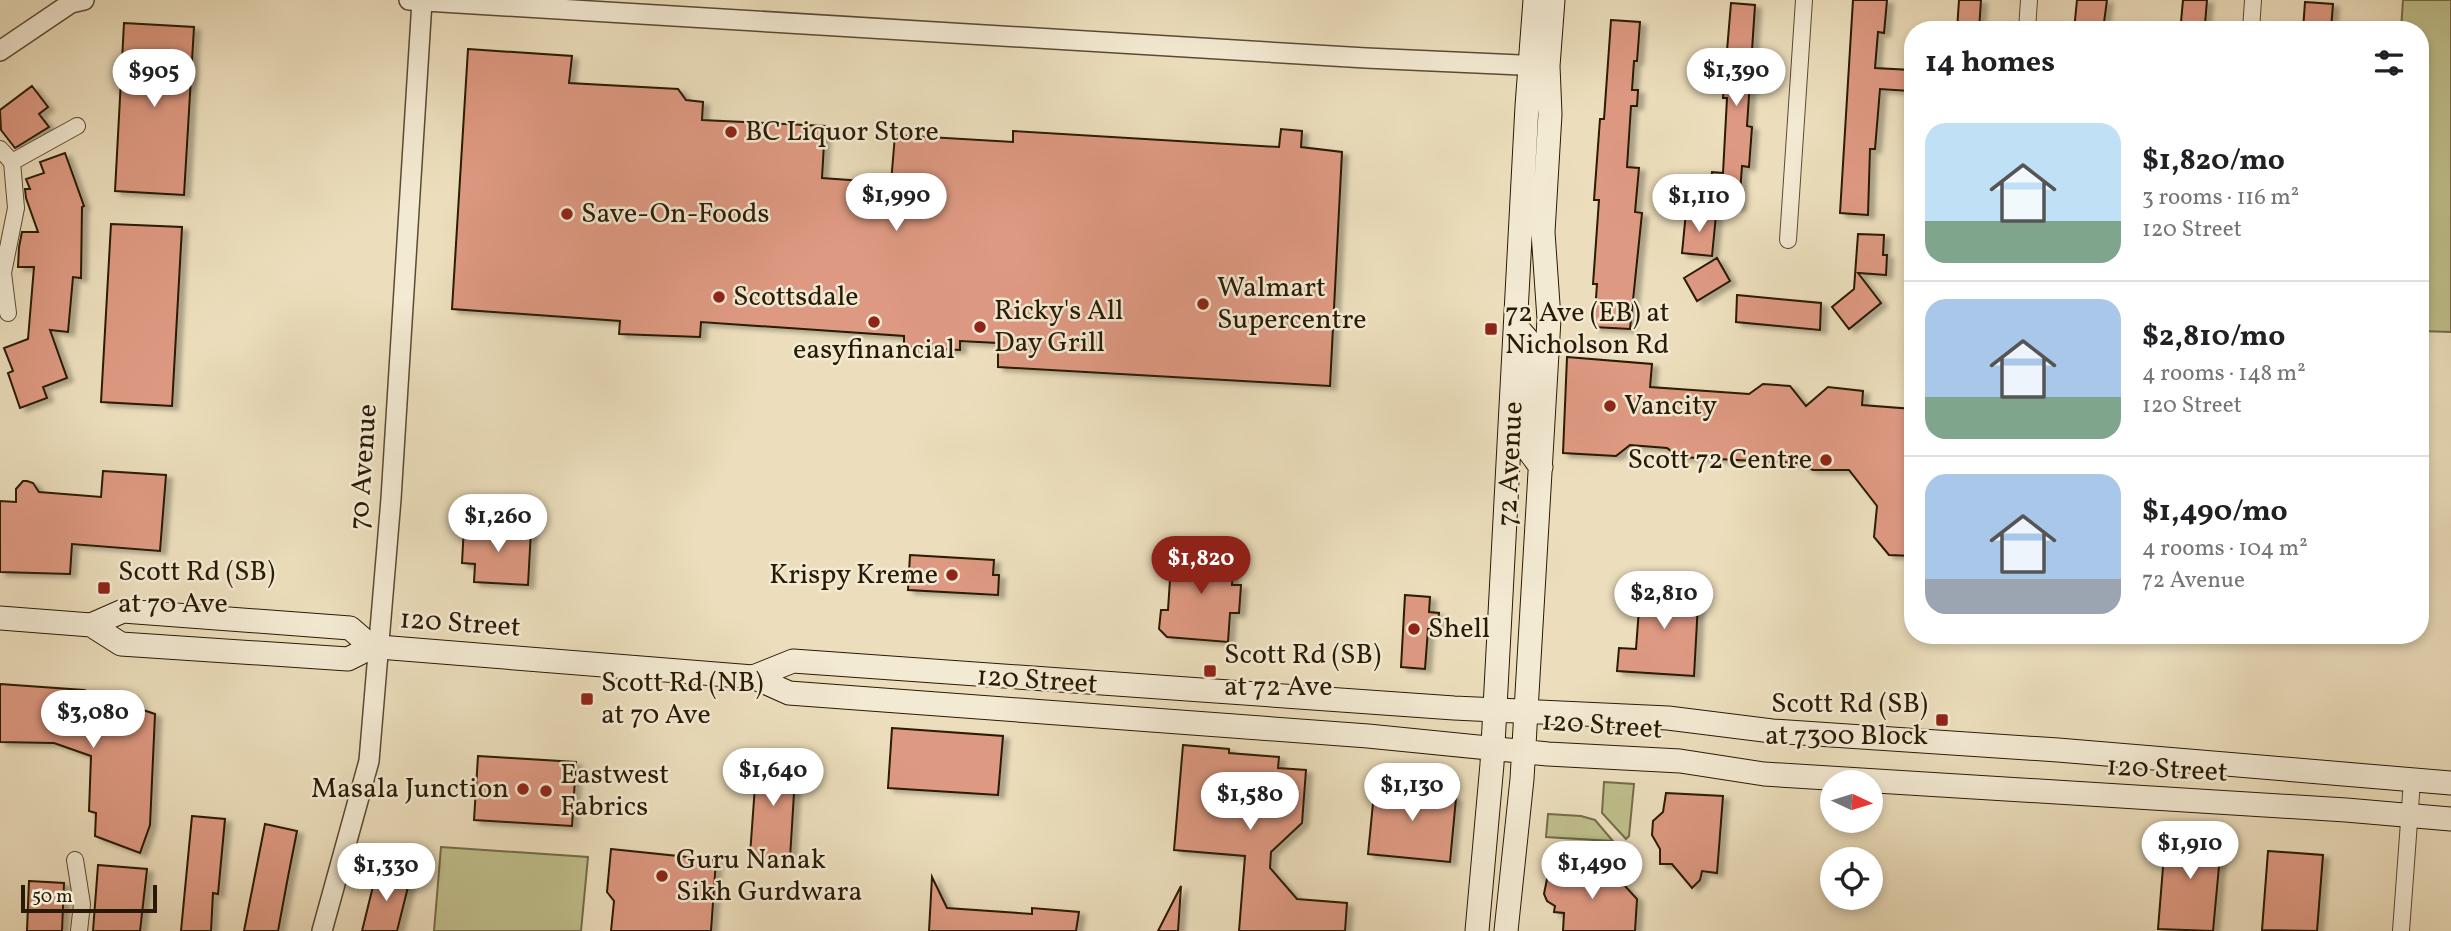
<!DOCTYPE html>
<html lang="en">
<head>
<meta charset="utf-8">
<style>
	body { margin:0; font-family:Vollkorn,serif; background:#f2f2f2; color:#202124; height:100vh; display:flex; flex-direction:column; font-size:26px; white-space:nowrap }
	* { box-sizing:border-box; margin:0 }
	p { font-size:23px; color:#757577 }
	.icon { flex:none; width:38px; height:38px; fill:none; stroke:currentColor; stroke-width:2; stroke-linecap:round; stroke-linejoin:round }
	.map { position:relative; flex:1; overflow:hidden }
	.details { position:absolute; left:1904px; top:21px; width:525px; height:623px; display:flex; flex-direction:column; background:#fff; border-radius:28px; box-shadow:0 4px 10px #0003 }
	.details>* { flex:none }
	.needle { width:46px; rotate:94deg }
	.controls { position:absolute; left:1820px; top:770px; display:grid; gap:14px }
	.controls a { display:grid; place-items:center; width:63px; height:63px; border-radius:50%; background:#fff; box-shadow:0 4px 10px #0003; font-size:35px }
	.scale { position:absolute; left:21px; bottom:18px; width:136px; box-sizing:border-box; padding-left:7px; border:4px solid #291a05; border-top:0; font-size:19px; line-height:24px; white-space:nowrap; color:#291a05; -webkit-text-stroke:5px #f3ead3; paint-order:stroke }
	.price { position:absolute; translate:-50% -60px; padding:0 16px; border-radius:24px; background:#fff; color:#222; font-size:23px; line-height:46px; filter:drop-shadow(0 2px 4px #0008) }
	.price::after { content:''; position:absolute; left:50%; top:42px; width:21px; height:16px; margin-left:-10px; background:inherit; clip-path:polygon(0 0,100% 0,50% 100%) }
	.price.current { background:#8f2418; color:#fff }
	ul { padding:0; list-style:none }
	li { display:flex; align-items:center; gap:21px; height:175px; padding:0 21px }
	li+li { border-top:2px solid #e0e0e0 }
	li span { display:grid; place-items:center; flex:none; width:196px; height:140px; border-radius:21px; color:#555 }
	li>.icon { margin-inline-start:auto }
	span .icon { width:84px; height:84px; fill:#fffc; stroke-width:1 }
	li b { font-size:30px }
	h2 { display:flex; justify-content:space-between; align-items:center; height:84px; padding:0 21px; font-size:30px }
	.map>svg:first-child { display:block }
	.green { fill:#bfbf8c; stroke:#746c48; stroke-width:2 }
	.building { fill:#de9982; stroke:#291a05; stroke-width:2; filter:url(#shadow) }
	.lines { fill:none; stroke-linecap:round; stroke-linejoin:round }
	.minor-casing { stroke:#5a4b33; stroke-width:18 }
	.tertiary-casing { stroke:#5a4b33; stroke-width:22 }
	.secondary-casing { stroke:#291a05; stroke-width:25 }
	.minor { stroke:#f3ead3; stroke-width:16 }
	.tertiary { stroke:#f3ead3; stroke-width:19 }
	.secondary { stroke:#f3ead3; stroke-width:23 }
	.poi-dot { fill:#8f2418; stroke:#f3ead3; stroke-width:2.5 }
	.labels { text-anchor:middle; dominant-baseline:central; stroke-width:5; stroke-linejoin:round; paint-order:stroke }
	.poi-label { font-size:28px; fill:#291a05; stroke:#f3ead3; text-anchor:start }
	.street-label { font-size:28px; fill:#291a05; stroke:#f3ead3 }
</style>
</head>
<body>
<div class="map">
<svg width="2451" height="931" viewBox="0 0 2451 931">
	<defs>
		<filter id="shadow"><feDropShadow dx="6" dy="3.5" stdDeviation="2" flood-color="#0004"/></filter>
	</defs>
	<rect width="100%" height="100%" fill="#ecdebc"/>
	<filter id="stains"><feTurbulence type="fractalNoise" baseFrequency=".00286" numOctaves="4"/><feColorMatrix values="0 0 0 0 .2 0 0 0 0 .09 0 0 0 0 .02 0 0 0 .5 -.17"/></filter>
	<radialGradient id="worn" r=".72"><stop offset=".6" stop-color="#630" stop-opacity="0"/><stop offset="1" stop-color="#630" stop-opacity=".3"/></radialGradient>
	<path class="green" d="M2403,0H2451V332L2420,331V30H2401Z
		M1604,782L1634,784L1629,836L1626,839L1602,813Z
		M1548,814L1581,816L1595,820L1613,841L1546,837Z
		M441,847L588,857L581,931H434Z"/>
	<path class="building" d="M1853,0H1887L1884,33L1878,32L1875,68L1911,70L1910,91L1880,89L1875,149H1870L1868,215L1840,213Z
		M1959,0H1981L1979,30H1957Z
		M2077,0H2107L2103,30H2074Z
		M2183,0H2207L2205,24L2181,22Z
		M2305,2L2333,4L2331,30H2303Z
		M1731,3L1755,5L1747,126L1752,127L1749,167L1742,166L1739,207L1709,205L1712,172L1723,173L1727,98H1723Z
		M1611,20L1640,22L1637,61H1634L1632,90H1638L1637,106H1631L1627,167L1639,168L1635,212L1642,213L1630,329L1594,327L1597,284H1593L1599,200H1594L1600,119H1604Z
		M124,23L194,27L184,195L115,191Z
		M468,49L572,56L569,83L678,89L686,100L703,102L702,120L825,126L822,178L891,183L895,135L1013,142V131L1279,147L1281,129L1302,131L1301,147L1342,152L1330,386L998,367V343L960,341V350L904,347V336L701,322L700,337L619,334L620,321L452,309Z
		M32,86L48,107L39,114L49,127L15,148L1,130L0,110Z
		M65,153L84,206L82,207L81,278L73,277L68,332L50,330L67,378L43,387L47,398L20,408L8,373L13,371L4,348L28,339L34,267H18L19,247L22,232H38L26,198L25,189H30L26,179L44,173L40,162Z
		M1686,212L1716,215L1712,256L1682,253Z
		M111,224L182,227L172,406L101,402Z
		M1858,234L1884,235L1883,255H1887L1886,275L1858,273L1881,303L1849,329L1832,307L1854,289Z
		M1717,258L1730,281L1697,301L1684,278Z
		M1737,295L1821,303L1820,330L1736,322Z
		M1567,357L1652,364L1650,387L1749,394L1763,384L1790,386L1806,406L1828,387L1863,391L1862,405L1913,409V556L1889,555L1874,537L1877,506L1849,470H1813L1798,463L1679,457L1667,448L1630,445L1616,456L1563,453Z
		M103,471L166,475L160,551L72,544L70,574L0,572V501L16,502V489L23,481H27L33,483L39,492L101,497Z
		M464,526L531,530L528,585L474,582L475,564L462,563Z
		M1172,549L1234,553L1232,585H1241L1239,613H1230L1228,642L1167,637L1159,629L1161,610H1168Z
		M910,555L994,560L993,575H999L998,595L908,590Z
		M1641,582L1699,585L1694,676L1617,671L1619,648L1636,649Z
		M1405,595L1430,597L1429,612L1439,613L1437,629H1428L1425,669L1401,667Z
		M0,684L84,690L155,714L150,825L140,853L95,836L96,813L89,811L91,756L54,743L0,742Z
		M892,728L1003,736L998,795L888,788Z
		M1183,745L1229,749V753L1279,757L1278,768L1306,770L1302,823L1271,852L1270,868L1297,899L1347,903L1345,931H1239L1245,856L1174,850Z
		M478,756L576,762L572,826L474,820Z
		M757,758L796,761L790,858L750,855Z
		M1375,783L1447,790V794H1451V798H1456L1450,862L1368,854Z
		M1666,793L1723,796L1717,873L1702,871L1700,880L1692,888L1672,864H1660V849L1652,835L1653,821L1663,812Z
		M192,816L225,819L218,894L213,893L211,931H181Z
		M265,824L297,831L287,882L278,931H244Z
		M2166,830L2222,834L2213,931L2158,929Z
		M611,849L716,860L711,931H611L614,901L607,892Z
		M2268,851L2323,855L2317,931L2262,930Z
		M98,865L147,869L140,931H93Z
		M1606,865L1621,886H1625L1637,899L1635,931H1563L1564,913L1554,912L1555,906L1547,901L1544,894L1547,879L1555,876L1556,869L1598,872Z
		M377,870L410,879L397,931H362Z
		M932,877L947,908L1032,914V908L1079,912L1076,931H929Z
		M29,881L64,883L62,931H27Z
		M1181,886L1178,931H1158Z"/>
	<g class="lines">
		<g class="minor-casing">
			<path id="minor" d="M2027,30L2029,0
				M2251,30L2253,0
				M0,149L12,162L16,208L3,273L8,313
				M12,162L77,126
				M1788,240L1804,0
				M75,860L82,904L79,931
				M2401,931L2412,781"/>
		</g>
		<g class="tertiary-casing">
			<path id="tertiary" d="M409,0L1366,58L1544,66
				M0,51L71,3L84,0
				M322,931L369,761L391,499L422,1"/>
		</g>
		<g class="secondary-casing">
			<path id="secondary" d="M1520,331L1527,339L1530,363L1526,447L1541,467
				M0,618L91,625L123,611L350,628L372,647
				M91,625L121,644L348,659L372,647H379L753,677L789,693L1368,736L1548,754L1680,761L1764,774L2346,810L2451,819
				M753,677L793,661L1454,708L1668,718L1772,731L2058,750L2451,783
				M1477,931L1492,764L1527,106L1535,0
				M1506,931L1522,779L1549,319L1543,232L1550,114L1548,66L1553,0"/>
		</g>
		<use href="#minor" class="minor"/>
		<use href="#tertiary" class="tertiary"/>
		<use href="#secondary" class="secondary"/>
	</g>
	<g class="poi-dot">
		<circle cx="731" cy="132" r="7"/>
		<circle cx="567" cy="214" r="7"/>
		<circle cx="719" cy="297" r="7"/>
		<circle cx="1203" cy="304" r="7"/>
		<circle cx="874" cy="322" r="7"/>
		<circle cx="980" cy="327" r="7"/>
		<rect x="1484" y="322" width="14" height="14" rx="3.5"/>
		<circle cx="1610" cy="406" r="7"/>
		<circle cx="1826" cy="460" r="7"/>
		<circle cx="952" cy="575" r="7"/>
		<rect x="97" y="581" width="14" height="14" rx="3.5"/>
		<circle cx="1414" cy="629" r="7"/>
		<rect x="1203" y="664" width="14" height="14" rx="3.5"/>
		<rect x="580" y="692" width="14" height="14" rx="3.5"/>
		<rect x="1935" y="713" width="14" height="14" rx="3.5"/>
		<circle cx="523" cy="789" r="7"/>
		<circle cx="546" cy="791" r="7"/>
		<circle cx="662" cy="876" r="7"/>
	</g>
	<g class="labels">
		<g class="poi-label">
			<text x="745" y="132">BC Liquor Store</text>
			<text x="581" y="214">Save-On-Foods</text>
			<text x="1217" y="288">Walmart<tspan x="1217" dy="32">Supercentre</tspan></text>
			<text x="733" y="297">Scottsdale</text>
			<text x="994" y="311">Ricky's All<tspan x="994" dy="32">Day Grill</tspan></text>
			<text x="1505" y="313">72 Ave (EB) at<tspan x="1505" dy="32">Nicholson Rd</tspan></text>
			<text x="874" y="350" text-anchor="middle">easyfinancial</text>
			<text x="1624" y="406">Vancity</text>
			<text x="1812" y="460" text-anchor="end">Scott 72 Centre</text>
			<text x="118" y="572">Scott Rd (SB)<tspan x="118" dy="32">at 70 Ave</tspan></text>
			<text x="938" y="575" text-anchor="end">Krispy Kreme</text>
			<text x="1428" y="629">Shell</text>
			<text x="1224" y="655">Scott Rd (SB)<tspan x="1224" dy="32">at 72 Ave</tspan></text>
			<text x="601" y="683">Scott Rd (NB)<tspan x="601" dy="32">at 70 Ave</tspan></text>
			<text x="1928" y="704" text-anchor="end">Scott Rd (SB)<tspan x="1928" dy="32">at 7300 Block</tspan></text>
			<text x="560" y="775">Eastwest<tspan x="560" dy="32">Fabrics</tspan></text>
			<text x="509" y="789" text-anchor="end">Masala Junction</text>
			<text x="676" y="860">Guru Nanak<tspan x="676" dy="32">Sikh Gurdwara</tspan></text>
		</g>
		<g class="street-label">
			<text transform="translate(1511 464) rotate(-87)">72 Avenue</text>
			<text transform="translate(364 467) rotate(-86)">70 Avenue</text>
			<text transform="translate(460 624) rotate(4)">120 Street</text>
			<text transform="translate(1037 681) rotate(4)">120 Street</text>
			<text transform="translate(1602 726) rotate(4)">120 Street</text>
			<text transform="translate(2167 770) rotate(3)">120 Street</text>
		</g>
	</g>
	<rect width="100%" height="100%" filter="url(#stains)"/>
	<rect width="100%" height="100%" fill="url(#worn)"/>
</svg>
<div class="controls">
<a><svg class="needle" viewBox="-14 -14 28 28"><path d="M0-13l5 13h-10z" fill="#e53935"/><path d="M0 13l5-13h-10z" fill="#757577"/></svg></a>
<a><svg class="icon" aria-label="locate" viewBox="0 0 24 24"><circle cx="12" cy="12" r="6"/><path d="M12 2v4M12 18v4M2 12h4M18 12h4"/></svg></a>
</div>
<div class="scale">50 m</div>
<b class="price" style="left:1736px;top:108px">$1,390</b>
<b class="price" style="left:154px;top:109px">$905</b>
<b class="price" style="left:896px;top:233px">$1,990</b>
<b class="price" style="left:1699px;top:234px">$1,110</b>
<b class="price" style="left:498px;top:554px">$1,260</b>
<b class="price current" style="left:1201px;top:596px">$1,820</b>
<b class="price" style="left:1664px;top:631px">$2,810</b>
<b class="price" style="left:93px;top:750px">$3,080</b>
<b class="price" style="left:773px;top:808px">$1,640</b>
<b class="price" style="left:1412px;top:823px">$1,130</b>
<b class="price" style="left:1250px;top:832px">$1,580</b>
<b class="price" style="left:2190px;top:881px">$1,910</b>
<b class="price" style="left:1592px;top:901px">$1,490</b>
<b class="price" style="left:386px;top:903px">$1,330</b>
<section class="details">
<h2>14 homes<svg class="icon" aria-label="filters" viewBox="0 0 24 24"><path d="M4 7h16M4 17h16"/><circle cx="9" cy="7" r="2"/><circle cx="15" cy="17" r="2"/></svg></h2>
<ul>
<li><span style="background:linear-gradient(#bfe0f5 70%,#7fa58c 0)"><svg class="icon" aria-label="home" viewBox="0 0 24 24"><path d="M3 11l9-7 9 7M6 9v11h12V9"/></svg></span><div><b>$1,820/mo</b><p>3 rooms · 116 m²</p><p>120 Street</p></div></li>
<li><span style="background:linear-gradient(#a9c7e8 70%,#7fa58c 0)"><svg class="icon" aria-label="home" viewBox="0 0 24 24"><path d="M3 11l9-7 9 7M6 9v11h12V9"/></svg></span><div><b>$2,810/mo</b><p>4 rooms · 148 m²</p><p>120 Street</p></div></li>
<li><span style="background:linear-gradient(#a9c7e8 75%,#9aa5b1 0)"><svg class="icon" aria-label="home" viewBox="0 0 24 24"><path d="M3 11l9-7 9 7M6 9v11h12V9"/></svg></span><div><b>$1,490/mo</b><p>4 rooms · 104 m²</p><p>72 Avenue</p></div></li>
</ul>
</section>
</div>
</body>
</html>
